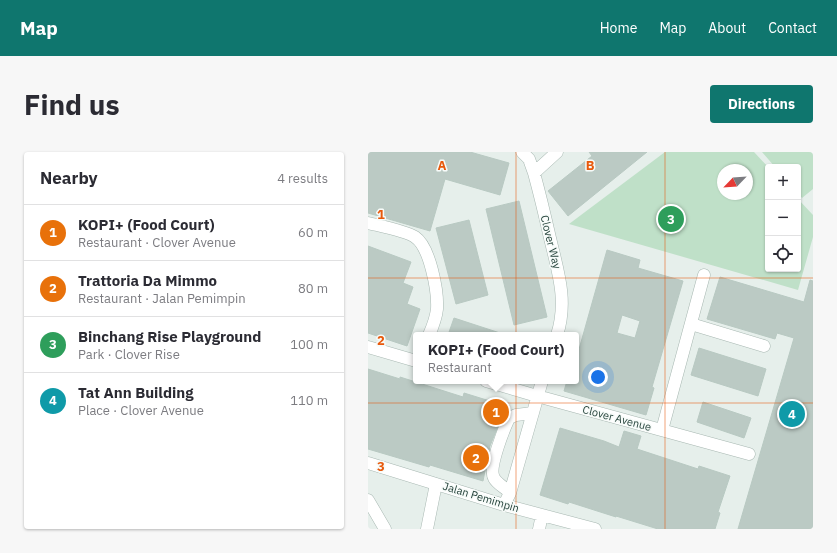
<!DOCTYPE html>
<html lang="en">
<head>
<meta charset="utf-8">
<style>
	:root { --surface:#fff; --page:#f7f7f7; --text:#2b2b33; --muted:#7c7c81; --line:#e1e1e2; --accent:#0f766e }
	body { margin:0; font-family:"IBM Plex Sans",sans-serif; background:var(--page); color:var(--text) }
	.controls { position:absolute; right:12px; top:12px; display:grid; overflow:hidden; border-radius:4px; box-shadow:0 1px 3px #0004 }
	.controls button { width:36px; height:36px; display:grid; place-items:center; padding:0; border:0; border-bottom:1px solid var(--line); background:var(--surface); color:var(--text); font:20px sans-serif }
	.compass { position:absolute; left:349px; top:12px; width:36px; height:36px; border-radius:50%; background:var(--surface); box-shadow:0 1px 3px #0004; rotate:245deg }
	.you { position:absolute; left:230px; top:225px; width:14px; height:14px; margin:-10px; border:3px solid #fff; border-radius:50%; background:#1a73e8; box-shadow:0 0 0 6px #1a73e833 }
	.badge { display:grid; place-items:center; width:26px; height:26px; border-radius:50%; background:var(--accent); color:#fff; font-size:13px; font-weight:700 }
	.pin { position:absolute; translate:-50% -50%; border:2px solid #fff; box-shadow:0 1px 4px #0006 }
	.popup { position:absolute; left:45px; top:180px; width:166px; height:52px; box-sizing:border-box; display:grid; place-content:center; border-radius:4px; background:var(--surface); filter:drop-shadow(0 1px 3px #0005); font-size:13px; white-space:nowrap; color:var(--muted) }
	.popup b { font-size:15px; color:var(--text) }
	.popup::after { content:''; position:absolute; left:50%; top:100%; margin-left:-8px; border:8px solid transparent; border-top-color:var(--surface) }
	.list { margin:0; padding:0; list-style:none }
	h2 { display:flex; justify-content:space-between; align-items:center; height:52px; margin:0; padding:0 16px; font-size:17px }
	h2 small { font-size:13px; font-weight:400; color:var(--muted) }
	.list li { display:grid; grid-template-columns:26px 1fr auto; gap:12px; align-items:center; box-sizing:border-box; height:56px; padding:0 16px; border-top:1px solid var(--line) }
	.list b { display:block; font-size:15px; white-space:nowrap }
	.list p { margin:0; font-size:13px; white-space:nowrap; color:var(--muted) }
	.list em { font-size:13px; font-style:normal; color:var(--muted) }
	.icon { flex:none; width:22px; height:22px; fill:none; stroke:currentColor; stroke-width:2; stroke-linecap:round; stroke-linejoin:round }
	.map { position:relative; flex:none; width:445px; height:377px; overflow:hidden; border-radius:4px }
	header { display:flex; align-items:center; gap:24px; box-sizing:border-box; height:56px; padding:0 20px; background:var(--accent); color:#fff }
	header strong { font-size:19px }
	nav { display:flex; gap:22px; margin-inline-start:auto; font-size:14px }
	.intro { display:flex; align-items:center; justify-content:space-between; box-sizing:border-box; height:96px; padding:0 24px }
	h1 { margin:0; font-size:28px }
	.button { padding:10px 18px; border-radius:4px; background:var(--accent); color:#fff; font-size:14px; font-weight:700 }
	main { display:flex; gap:24px; padding:0 24px }
	aside { flex:1; background:var(--surface); border-radius:4px; box-shadow:0 1px 3px #0004 }
	.map>svg:first-child { display:block }
</style>
</head>
<body>
<header>
<strong>Map</strong>
<nav><a>Home</a><a>Map</a><a>About</a><a>Contact</a></nav>
</header>
<div class="intro"><h1>Find us</h1><a class="button">Directions</a></div>
<main>
<aside>
<h2>Nearby<small>4 results</small></h2>
<ul class="list">
<li><span class="badge" style="background:#e8710a">1</span><div><b>KOPI+ (Food Court)</b><p>Restaurant · Clover Avenue</p></div><em>60 m</em></li>
<li><span class="badge" style="background:#e8710a">2</span><div><b>Trattoria Da Mimmo</b><p>Restaurant · Jalan Pemimpin</p></div><em>80 m</em></li>
<li><span class="badge" style="background:#2e9e5b">3</span><div><b>Binchang Rise Playground</b><p>Park · Clover Rise</p></div><em>100 m</em></li>
<li><span class="badge" style="background:#0f9aa8">4</span><div><b>Tat Ann Building</b><p>Place · Clover Avenue</p></div><em>110 m</em></li>
</ul>
</aside>
<div class="map">
<svg width="445" height="377" viewBox="0 0 445 377">
	<rect width="100%" height="100%" fill="#e6efeb"/>
	<!-- green -->
	<path fill="#bfe0c8" fill-rule="evenodd" d="M297 0H386L400 15V117H430V47L445 63V85L430 138 201 72ZM355 18H379V42H355Z
		M394 0H445V37L434 46 430 41V15H407Z"/>
	<!-- building -->
	<path fill="#bbcac4" stroke="#b8c9c2" fill-rule="evenodd" d="M0 0H102L141 11 132 43 77 27 62 79 0 61Z
		M221 0H279L200 64 180 39 224 4Z
		M151 49 179 165 146 173 118 57Z
		M101 68 120 143 88 152 68 76Z
		M0 94 43 110 35 131 45 135 39 152 52 157 39 194 0 181Z
		M239 98 272 108 270 116 315 129 284 235 286 236 278 263 196 239 199 229H208V208ZM254 163 272 169 267 186 249 181Z
		M352 125 436 150 442 128 445 129V377H370L426 186 409 181 407 187 339 167Z
		M86 166 132 181 131 183H80Z
		M331 196 398 217 390 244 323 223Z
		M0 217 32 227V225L95 245 96 241 138 254 122 294 115 329 62 313 61 315 0 297Z
		M335 250 383 266 376 286 329 270Z
		M192 276 236 289 251 295 256 279 273 284 269 297 330 317 331 314 362 324 350 360 352 361 347 377H290L248 364V365L201 350 200 352 172 343Z"/>
	<g fill="none" stroke-linecap="round" stroke-linejoin="round">
		<defs>
			<path id="minor" d="M154 0 161 7 166 21C172 43 177 64 182 86 190 120 200 149 189 183
				M166 21 189 0
				M0 71C12 74 38 79 47 85 62 95 70 139 69 157 68 166 65 174 61 183
				M323 172 396 194
				M0 195 48 209
				M118 229 169 244 381 302
				M294 278 336 123
				M0 311 136 353 227 377
				M142 341C138 336 129 332 126 326 120 316 136 277 141 266L148 263 165 261
				M0 348 17 377
				M136 353 142 341 174 229
				M59 377 68 332
				M171 377 174 363"/>
		</defs>
		<!-- minor casing -->
		<use href="#minor" stroke="#a8b8b2" stroke-width="13"/>
		<!-- minor -->
		<use href="#minor" stroke="#fff" stroke-width="12"/>
	</g>
	<!-- grid -->
	<path fill="none" stroke="#e8590c" stroke-width="1" stroke-opacity="0.55" d="M148 0V377M297 0V377M0 126H445M0 251H445"/>
	<g text-anchor="middle" dominant-baseline="central" stroke-width="3" stroke-linejoin="round" paint-order="stroke">
		<!-- street labels -->
		<g font-size="11" fill="#24423a" stroke="#f7fbf9">
			<text transform="translate(183 90) rotate(76)">Clover Way</text>
			<text transform="translate(249 266) rotate(15)">Clover Avenue</text>
			<text transform="translate(113 345) rotate(17)">Jalan Pemimpin</text>
		</g>
	</g>
	<g font-size="13" text-anchor="middle" font-weight="bold" fill="#e8590c" stroke="#f7fbf9" stroke-width="3" stroke-linejoin="round" paint-order="stroke">
		<text x="74" y="18">A</text>
		<text x="222" y="18">B</text>
		<text x="13" y="67">1</text>
		<text x="13" y="193">2</text>
		<text x="13" y="319">3</text>
	</g>
</svg>
<div class="controls">
<button>+</button>
<button>−</button>
<button><svg class="icon" aria-label="locate" viewBox="0 0 24 24"><circle cx="12" cy="12" r="6"/><path d="M12 2v4M12 18v4M2 12h4M18 12h4"/></svg></button>
</div>
<svg class="compass" viewBox="-18 -18 36 36"><path d="M0-13l5 13h-10z" fill="#e53935"/><path d="M0 13l5-13h-10z" fill="#7c7c81"/></svg>
<div class="you"></div>
<div class="pin badge" style="left:128px;top:260px;background:#e8710a">1</div>
<div class="popup"><b>KOPI+ (Food Court)</b>Restaurant</div>
<div class="pin badge" style="left:108px;top:306px;background:#e8710a">2</div>
<div class="pin badge" style="left:303px;top:67px;background:#2e9e5b">3</div>
<div class="pin badge" style="left:424px;top:262px;background:#0f9aa8">4</div>
</div>
</main>
</body>
</html>
